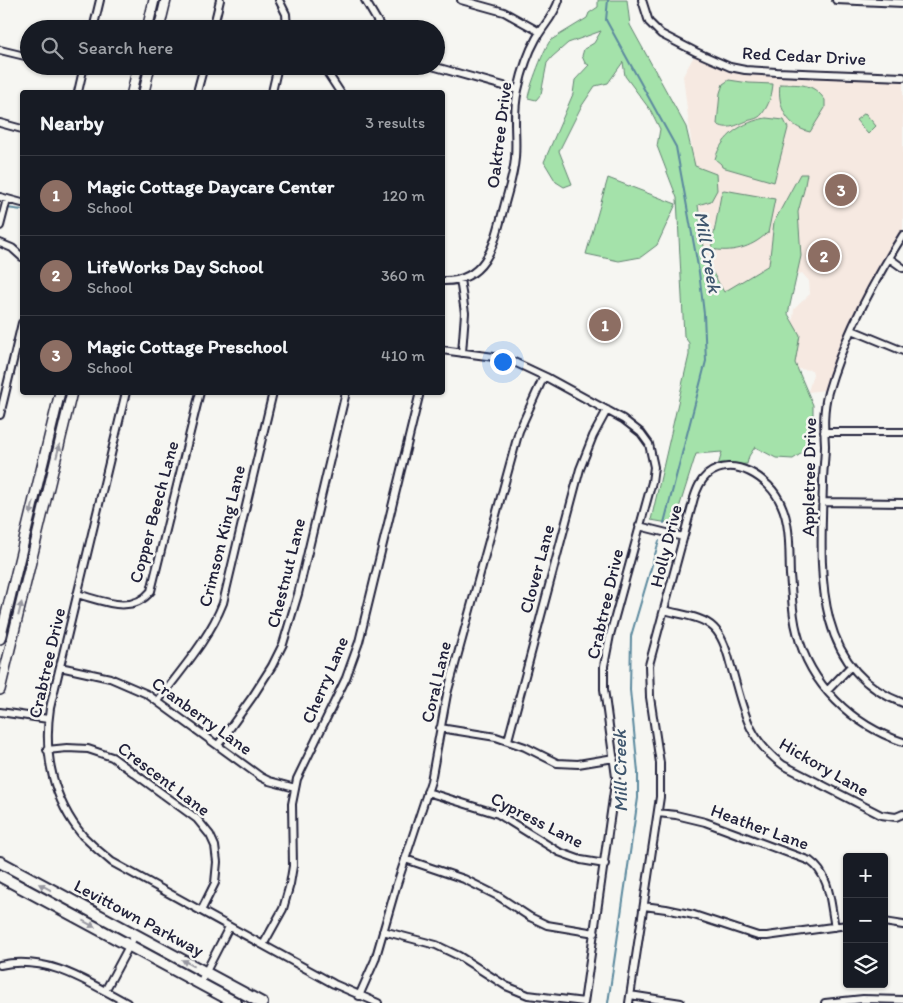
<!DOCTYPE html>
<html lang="en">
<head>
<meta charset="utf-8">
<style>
	:root { --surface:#171b24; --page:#20242c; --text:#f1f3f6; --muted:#9ea1a6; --line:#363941; --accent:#8c9099 }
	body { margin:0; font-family:Itim,sans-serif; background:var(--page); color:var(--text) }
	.controls { position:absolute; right:15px; bottom:15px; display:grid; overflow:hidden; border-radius:5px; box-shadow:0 1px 4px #0004 }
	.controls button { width:45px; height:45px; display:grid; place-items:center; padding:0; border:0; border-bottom:1px solid var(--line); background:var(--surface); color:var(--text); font:25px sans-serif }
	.you { position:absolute; left:502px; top:361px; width:18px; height:18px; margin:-12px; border:4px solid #fff; border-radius:50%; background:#1a73e8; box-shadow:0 0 0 8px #1a73e833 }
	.badge { display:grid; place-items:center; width:32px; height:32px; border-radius:50%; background:var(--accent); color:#fff; font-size:16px; font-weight:700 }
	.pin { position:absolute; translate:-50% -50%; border:2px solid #fff; box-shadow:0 1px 5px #0006 }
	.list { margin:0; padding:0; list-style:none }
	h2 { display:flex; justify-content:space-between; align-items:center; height:65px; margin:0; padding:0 20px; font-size:21px }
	h2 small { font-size:16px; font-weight:400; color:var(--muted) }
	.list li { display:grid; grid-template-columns:32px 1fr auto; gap:15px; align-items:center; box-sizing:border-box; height:80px; padding:0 20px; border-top:1px solid var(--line) }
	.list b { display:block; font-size:19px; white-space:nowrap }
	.list p { margin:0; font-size:16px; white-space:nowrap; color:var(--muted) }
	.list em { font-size:16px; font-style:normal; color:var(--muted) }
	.icon { flex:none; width:28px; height:28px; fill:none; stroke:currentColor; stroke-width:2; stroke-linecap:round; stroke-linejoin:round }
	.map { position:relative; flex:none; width:903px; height:1003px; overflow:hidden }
	.search { position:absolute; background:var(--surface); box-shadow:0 1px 4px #0004; left:20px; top:20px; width:425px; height:55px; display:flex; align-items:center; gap:12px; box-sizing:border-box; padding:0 18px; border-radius:28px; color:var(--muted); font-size:19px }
	.panel { position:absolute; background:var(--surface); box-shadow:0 1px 4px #0004; left:20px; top:90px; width:425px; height:305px; border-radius:5px }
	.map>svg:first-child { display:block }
</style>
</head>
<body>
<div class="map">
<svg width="903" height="1003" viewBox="0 0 903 1003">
	<rect width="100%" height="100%" fill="#f6f6f2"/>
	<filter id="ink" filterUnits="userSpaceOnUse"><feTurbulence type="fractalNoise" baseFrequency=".02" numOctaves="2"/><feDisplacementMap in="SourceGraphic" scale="10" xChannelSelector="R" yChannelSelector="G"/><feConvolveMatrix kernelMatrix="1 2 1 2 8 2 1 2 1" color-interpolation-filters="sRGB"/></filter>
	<g filter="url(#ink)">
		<!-- built -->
		<path fill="#f6e9e1" d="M694 56 726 70 745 74 903 81V230L865 290 825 390 808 392 813 374 812 370 798 369 795 363 792 328 794 309 810 294 809 281 802 273 711 303 683 76Z"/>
		<!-- green -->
		<path fill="#a4e2aa" stroke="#638272" d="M598 0H627L630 25 686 127 695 166 716 174 717 190 711 201 698 205 706 261 724 292 769 265 774 222 800 174H807L804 190 798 212 801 256 788 314 800 335 795 363 813 405V441L811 447 793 459 776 458 755 447 749 456 747 464 718 466 722 452 696 454 674 524 651 520 689 355V343L684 336 677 198 657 146 660 129 651 111 625 76 623 62 608 83 595 86 581 107 559 151 572 184 564 187 556 182 544 162 573 94 575 80 589 65 585 63 582 56 584 49 594 43 601 31 568 43 552 57 547 63 541 94 536 100 528 98C528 91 546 43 551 40 563 33 575 25 587 18L589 13 598 7Z
			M729 80 749 83 773 84C772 95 769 105 762 114 758 119 753 119 747 121 737 125 727 131 717 124L720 93 723 84Z
			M780 84C801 85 812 82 825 100V108L810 132C787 127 777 106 780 84Z
			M865 113 876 126 868 134 856 120Z
			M766 118 784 120 788 128 774 182 722 167 721 164 715 159C722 135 743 122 766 118Z
			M608 178 676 204 657 245 641 257 619 261 586 254Z
			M724 190 775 199 768 233 766 234C751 248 731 253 711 249L721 195 722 191Z"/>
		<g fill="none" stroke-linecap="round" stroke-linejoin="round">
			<!-- stream -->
			<path stroke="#5b899e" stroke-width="2" d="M608 0 606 20 676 147 699 272 704 314 706 361 664 523
				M7 208 22 210
				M608 1003 638 798V772L630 690 631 636 659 541"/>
			<defs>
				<path id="street" d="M279 0 286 14 287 29
					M365 0 382 29
					M461 0 504 12 540 32
					M642 0 649 22 661 34 696 52 730 67 745 70 777 72 903 77
					M836 0 903 3
					M93 29 100 0
					M213 29 220 0
					M0 50 29 57
					M72 66 83 69
					M323 66 340 92
					M432 66 518 90
					M78 92 84 66
					M197 92 204 66
					M272 92 278 66
					M0 123 22 129
					M0 197 22 203
					M0 226 7 199
					M903 235C872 284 844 336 828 392 823 410 824 427 825 445 825 457 823 470 823 483 821 564 810 669 903 703
					M0 243 12 248 22 257
					M889 258 903 268
					M460 279 465 313 462 353
					M442 281C488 283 495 240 504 207 508 191 514 174 515 158 517 134 512 115 518 90 522 72 527 55 536 39 543 26 554 16 559 0
					M852 330 903 351
					M442 350 494 357 512 361 546 377 623 419 641 433 649 444 654 467 652 482 610 635 604 666V689L616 777 584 1003
					M126 392 50 708C43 754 53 800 83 836 92 845 102 854 112 862L334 984 378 1003
					M0 415 22 323
					M824 432H903
					M822 502 903 503
					M639 526 683 537
					M77 594C103 601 132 615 151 591L200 392
					M664 610C681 615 702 616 714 628 723 637 727 651 730 663 743 705 745 738 783 765L881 815 896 817 903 814
					M60 667 110 678 147 694 261 777 269 781 295 788
					M827 691 851 666
					M158 701C181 670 209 639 223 603L273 392
					M0 712 48 719
					M440 728 496 737 525 747 557 763 578 764 614 758
					M508 740 580 469 593 436 607 410
					M218 745 253 696 272 666 283 644 298 594 346 392
					M47 750 67 748 88 749 112 757 197 819 210 835 215 846 217 862 215 883 201 911
					M427 792 498 814 559 852 581 860 605 864
					M658 813 676 815 705 822 810 861C831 876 830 904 835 927
					M405 859 464 879 498 896 530 917 547 925 595 933
					M644 906 666 909 694 915 758 936H767L847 925
					M884 922 903 925
					M383 931 436 945 459 956 506 986 528 995 584 1002
					M263 945 283 909 290 884 293 866 292 804 297 779 346 678 359 642 420 392
					M0 965C48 955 86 981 127 1003
					M200 983 229 927
					M105 991 135 935
					M630 995 681 1003
					M359 996 375 960 396 887 431 781 447 694 519 431 544 376
					M629 1003 660 797V763L650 697 649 665 694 498C697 489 700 481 707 475 733 454 770 478 781 504 791 525 789 552 790 575 792 594 792 614 797 632 810 685 852 725 903 742
					M825 1003 863 999 903 1000"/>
				<path id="secondary" d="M147 29 154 0
					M159 29 166 0
					M132 92 138 66
					M144 92 150 66
					M0 639 60 392
					M0 690 72 392"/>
				<path id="primary" d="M0 862 262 1003
					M0 876 236 1003"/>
			</defs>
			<!-- street casing -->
			<use href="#street" stroke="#22223b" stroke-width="10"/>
			<!-- secondary casing -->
			<use href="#secondary" stroke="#22223b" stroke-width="12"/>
			<!-- primary casing -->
			<use href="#primary" stroke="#22223b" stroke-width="14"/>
			<!-- street -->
			<use href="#street" stroke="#f6f6f2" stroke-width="6"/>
			<!-- secondary -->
			<use href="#secondary" stroke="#f6f6f2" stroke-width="9"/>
			<!-- primary -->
			<use href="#primary" stroke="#f6f6f2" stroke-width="10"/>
		</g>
		<!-- one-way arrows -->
		<defs><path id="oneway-solid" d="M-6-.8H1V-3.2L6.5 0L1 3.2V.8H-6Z" transform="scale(1.25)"/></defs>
		<g fill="#9797a0">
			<use href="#oneway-solid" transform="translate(58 451) rotate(-76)"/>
			<use href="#oneway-solid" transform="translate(32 508) rotate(104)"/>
			<use href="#oneway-solid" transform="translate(20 609) rotate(-76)"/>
			<use href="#oneway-solid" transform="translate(45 887) rotate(-152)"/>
			<use href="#oneway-solid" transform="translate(89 924) rotate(28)"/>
			<use href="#oneway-solid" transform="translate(188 963) rotate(-152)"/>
		</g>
	</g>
	<g text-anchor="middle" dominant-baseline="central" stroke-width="5" stroke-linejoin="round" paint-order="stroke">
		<!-- street labels -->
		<g font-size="18" fill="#22223b" stroke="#f6f6f2">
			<text transform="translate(804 56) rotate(3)">Red Cedar Drive</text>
			<text transform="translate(499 135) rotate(-83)">Oaktree Drive</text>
			<text transform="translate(809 477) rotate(-89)">Appletree Drive</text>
			<text transform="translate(154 512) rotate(-75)">Copper Beech Lane</text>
			<text transform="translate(222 536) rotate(-76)">Crimson King Lane</text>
			<text transform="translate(666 546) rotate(-76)">Holly Drive</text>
			<text transform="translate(537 569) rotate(-75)">Clover Lane</text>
			<text transform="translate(286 573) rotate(-76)">Chestnut Lane</text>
			<text transform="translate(605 604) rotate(-77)">Crabtree Drive</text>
			<text transform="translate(47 663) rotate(-77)">Crabtree Drive</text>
			<text transform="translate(325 680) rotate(-67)">Cherry Lane</text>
			<text transform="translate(436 682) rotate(-77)">Coral Lane</text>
			<text transform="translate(202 716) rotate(36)">Cranberry Lane</text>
			<text transform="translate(824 767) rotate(30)">Hickory Lane</text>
			<text transform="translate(164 779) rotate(37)">Crescent Lane</text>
			<text transform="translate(537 820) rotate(27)">Cypress Lane</text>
			<text transform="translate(760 827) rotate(20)">Heather Lane</text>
			<text transform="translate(139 918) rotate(28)">Levittown Parkway</text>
		</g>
		<!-- water labels -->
		<g font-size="19" font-style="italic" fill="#3e556d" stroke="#f6f6f2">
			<text transform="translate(708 252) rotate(80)">Mill Creek</text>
			<text transform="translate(620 771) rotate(-91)">Mill Creek</text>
		</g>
	</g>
</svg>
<div class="controls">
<button>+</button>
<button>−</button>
<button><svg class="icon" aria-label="layers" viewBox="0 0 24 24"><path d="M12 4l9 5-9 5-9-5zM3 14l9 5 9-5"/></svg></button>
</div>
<div class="you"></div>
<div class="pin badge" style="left:605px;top:325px;background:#8d6e63">1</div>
<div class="pin badge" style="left:824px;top:256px;background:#8d6e63">2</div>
<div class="pin badge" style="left:841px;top:190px;background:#8d6e63">3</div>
<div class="search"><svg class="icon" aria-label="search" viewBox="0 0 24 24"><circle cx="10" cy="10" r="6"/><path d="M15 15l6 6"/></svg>Search here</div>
<section class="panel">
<h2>Nearby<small>3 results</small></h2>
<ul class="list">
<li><span class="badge" style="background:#8d6e63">1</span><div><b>Magic Cottage Daycare Center</b><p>School</p></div><em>120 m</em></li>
<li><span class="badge" style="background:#8d6e63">2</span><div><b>LifeWorks Day School</b><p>School</p></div><em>360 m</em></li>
<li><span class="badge" style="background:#8d6e63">3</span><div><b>Magic Cottage Preschool</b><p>School</p></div><em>410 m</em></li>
</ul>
</section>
</div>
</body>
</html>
